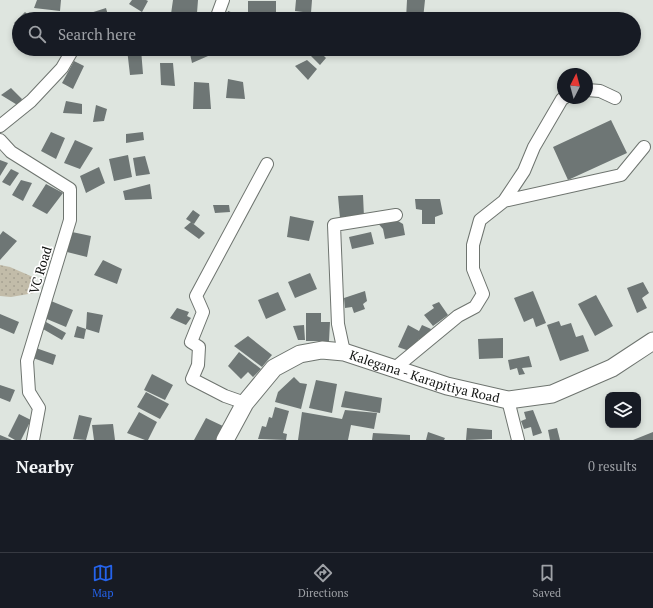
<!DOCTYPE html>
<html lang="en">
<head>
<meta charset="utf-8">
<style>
	:root { --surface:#171b24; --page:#242831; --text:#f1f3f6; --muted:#9ea1a6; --line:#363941; --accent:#2563eb }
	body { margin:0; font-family:"PT Serif",serif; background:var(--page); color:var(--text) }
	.controls { position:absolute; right:12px; bottom:12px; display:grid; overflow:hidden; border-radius:8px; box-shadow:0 2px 6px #0003 }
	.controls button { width:36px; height:36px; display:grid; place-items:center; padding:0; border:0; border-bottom:1px solid var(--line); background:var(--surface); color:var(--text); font:20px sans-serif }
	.compass { position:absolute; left:557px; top:68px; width:36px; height:36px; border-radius:50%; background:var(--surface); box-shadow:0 2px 6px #0003; rotate:6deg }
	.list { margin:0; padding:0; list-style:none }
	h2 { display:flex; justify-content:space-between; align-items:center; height:52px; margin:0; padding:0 16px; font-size:17px }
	h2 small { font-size:13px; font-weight:400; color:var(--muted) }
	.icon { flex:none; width:22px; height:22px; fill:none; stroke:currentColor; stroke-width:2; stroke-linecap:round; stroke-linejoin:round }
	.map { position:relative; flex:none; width:653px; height:440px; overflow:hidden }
	.search { position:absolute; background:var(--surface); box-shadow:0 2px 6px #0003; left:12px; right:12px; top:12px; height:44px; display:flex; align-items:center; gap:10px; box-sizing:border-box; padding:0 14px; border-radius:22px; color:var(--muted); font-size:15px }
	.sheet { height:112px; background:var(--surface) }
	nav { display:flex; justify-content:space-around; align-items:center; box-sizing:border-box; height:56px; border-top:1px solid var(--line); background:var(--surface); font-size:11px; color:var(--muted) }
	nav a { display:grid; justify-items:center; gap:2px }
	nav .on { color:var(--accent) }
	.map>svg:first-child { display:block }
</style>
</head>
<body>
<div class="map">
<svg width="653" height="440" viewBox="0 0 653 440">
	<defs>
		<pattern id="grass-dots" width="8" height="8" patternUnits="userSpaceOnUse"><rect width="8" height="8" fill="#c2bca9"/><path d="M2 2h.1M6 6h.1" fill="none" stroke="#a6a191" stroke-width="1.8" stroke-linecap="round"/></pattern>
	</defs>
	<rect width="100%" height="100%" fill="#dee5df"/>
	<!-- grass -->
	<path fill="url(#grass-dots)" d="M0 265 10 267 33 277 34 293 11 297 0 296Z"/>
	<!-- building -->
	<path fill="#6e7675" d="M37 0H61L60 11 34 8Z
		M132 0H146L148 1 142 12 129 4Z
		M173 0H198L197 13 171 14Z
		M296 0H312L311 13 295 11Z
		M407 0H425L423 19H406Z
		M248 1H276V17L248 14Z
		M106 8 109 19H86L84 15Z
		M228 11 244 17V19H226Z
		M25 12 33 19H19V29L14 23Z
		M127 49H141L143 74 130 75Z
		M189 49H207L208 56 192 63Z
		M422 49H456V51L422 50Z
		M319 51 326 58 320 65 311 56Z
		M307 60 317 69 308 80 295 66Z
		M74 61 84 66 73 89 62 83Z
		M160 63H173L175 86 161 85Z
		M228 79 243 82 245 99 226 98Z
		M194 82 209 83 211 109H193Z
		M11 88 22 99 19 106 1 95Z
		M66 101 82 104V114L63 113Z
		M96 105 107 109 104 121 93 122Z
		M611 120 627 153 568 180 553 147Z
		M51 132 65 138 56 159 41 151Z
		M143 132 144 140 126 143V134Z
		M75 140 93 148 80 169 64 163Z
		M128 155 132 177 114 181 109 159Z
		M145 156 150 174 136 176 133 158Z
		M0 160 8 163 0 176Z
		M99 167 105 183 86 193 80 176Z
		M11 169 19 173 10 186 2 182Z
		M21 180 32 183 23 201 12 195Z
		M46 184 63 193 47 214 32 206Z
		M150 184 152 199 125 200 123 191Z
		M363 195 364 217 340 218 338 196Z
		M415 199H440L443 214 435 217V224H422V210L416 209Z
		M213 205H229L230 212 215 213Z
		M193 210 200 215 194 224 186 219Z
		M290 216 314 221 309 241 287 237Z
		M392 219 393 222 398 221 403 224 405 235 385 239 383 229 376 221Z
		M191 222 205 233 199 239 184 228Z
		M3 231 17 241 0 260V235Z
		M72 232 91 236 87 257 67 252Z
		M371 232 374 244 352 249 349 237Z
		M103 260 122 269 117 284 94 275Z
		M310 273 317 289 295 298 288 282Z
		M643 282 649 293 642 298 647 308 637 313 627 288Z
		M365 291 367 301 363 304 365 309 354 313 352 307 345 308 344 298Z
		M533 291 546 323 536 327 533 318 524 322 514 298Z
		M278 292 286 310 266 319 258 300Z
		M596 295 613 326 595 336 578 304Z
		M51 301 73 310 66 327 42 317Z
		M439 302 448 315 433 326 424 315 434 308 432 305Z
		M177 308 189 312 187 316 191 318 186 325 170 318Z
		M87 312 103 315 99 333 86 329 84 339 74 337 77 326 86 329Z
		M306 313H321V322H330L329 341H306Z
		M0 314 19 322 14 334 0 328Z
		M559 321 561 326 571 323 576 337 583 335 589 351 560 361 547 325Z
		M46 322 66 333 62 340 43 329Z
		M304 325 305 340H298L293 326Z
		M408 325 419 331 422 325 431 329 425 341 419 339 412 352 398 347Z
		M248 336 272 355 262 367 234 346Z
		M503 338V358L479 359 478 339Z
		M33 347 56 355 53 365 30 357Z
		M239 352 261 369 253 377 248 372 241 379 228 366Z
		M529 356 532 367 522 368 525 374 519 375 517 368 510 370 508 360Z
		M152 374 173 385 165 400 144 390Z
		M294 377 300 383 307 384 301 409 275 402 278 392Z
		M316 380 337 384 332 413 309 408Z
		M0 385 15 390 10 402 0 398Z
		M345 391 382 398 380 413 341 407Z
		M146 392 169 404 160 419 137 407Z
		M275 407 289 411 283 433 287 434 286 440 258 439 262 426 266 427 269 417 272 418Z
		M345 410 377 413 374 429 351 425 348 440H298L302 412 342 419Z
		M533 410 542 433 533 436 531 427 524 429 521 421 526 419 524 412Z
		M139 412 157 422 148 440H145L127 433Z
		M19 414 31 420 21 440H15L8 436Z
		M79 415 92 418 86 440 73 439Z
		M206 418 225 427 217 440H194Z
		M113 424 115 440H94L92 425Z
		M467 428 492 430V439L466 440Z
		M557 428 560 440H550L548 430Z
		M428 432 445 438 444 440H426Z
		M653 432V440H633Z
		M373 433 410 435V440H372Z
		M0 435 12 440H0Z"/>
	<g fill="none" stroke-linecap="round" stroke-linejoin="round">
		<defs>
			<path id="street" d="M216 19 223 0
				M587 90 600 91 615 98
				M0 126 31 101 62 68 73 49
				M0 140 11 152 70 189V220L27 361 29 392 39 408 33 440
				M504 201 524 171 534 147 562 99 564 98
				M344 352 338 324 334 225 396 215
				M395 368 458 316 475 307 483 294 473 269V245L480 220 504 201 621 175 644 147
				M508 400 518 440
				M245 403 225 396 192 379 198 365 199 347 191 342 203 312 196 296 267 164"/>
			<g id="secondary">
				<path id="s1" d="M225 440 245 403 274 368 300 354 322 350 344 352 447 386 508 400 552 394 612 368 653 341"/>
			</g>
		</defs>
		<!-- street casing -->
		<use href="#street" stroke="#6e746f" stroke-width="14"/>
		<!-- secondary casing -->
		<use href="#secondary" stroke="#6e746f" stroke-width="19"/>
		<!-- street -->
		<use href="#street" stroke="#fff" stroke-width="12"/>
		<!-- secondary -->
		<use href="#secondary" stroke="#fff" stroke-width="17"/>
	</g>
	<g text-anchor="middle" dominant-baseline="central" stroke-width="3.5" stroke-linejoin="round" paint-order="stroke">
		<!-- street labels -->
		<g font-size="13" fill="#131513" stroke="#fff">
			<text transform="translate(40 270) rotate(-73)">VC Road</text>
			<text stroke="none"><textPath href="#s1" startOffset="246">Kalegana - Karapitiya Road</textPath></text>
		</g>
	</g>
</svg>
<div class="controls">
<button><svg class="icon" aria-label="layers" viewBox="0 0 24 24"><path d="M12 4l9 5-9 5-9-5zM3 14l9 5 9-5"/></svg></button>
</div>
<svg class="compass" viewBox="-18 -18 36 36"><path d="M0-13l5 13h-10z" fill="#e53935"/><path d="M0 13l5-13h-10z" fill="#9ea1a6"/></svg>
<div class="search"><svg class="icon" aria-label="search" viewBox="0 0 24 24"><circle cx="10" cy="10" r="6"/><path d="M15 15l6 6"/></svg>Search here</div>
</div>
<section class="sheet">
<h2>Nearby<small>0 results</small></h2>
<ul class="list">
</ul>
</section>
<nav>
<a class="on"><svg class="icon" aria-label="map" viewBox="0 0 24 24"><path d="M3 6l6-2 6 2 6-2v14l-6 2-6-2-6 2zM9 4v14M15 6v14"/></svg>Map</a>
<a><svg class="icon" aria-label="directions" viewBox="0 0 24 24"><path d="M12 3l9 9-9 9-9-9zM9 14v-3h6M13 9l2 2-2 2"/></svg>Directions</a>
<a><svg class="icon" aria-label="saved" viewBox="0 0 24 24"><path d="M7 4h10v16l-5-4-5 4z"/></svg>Saved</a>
</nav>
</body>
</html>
